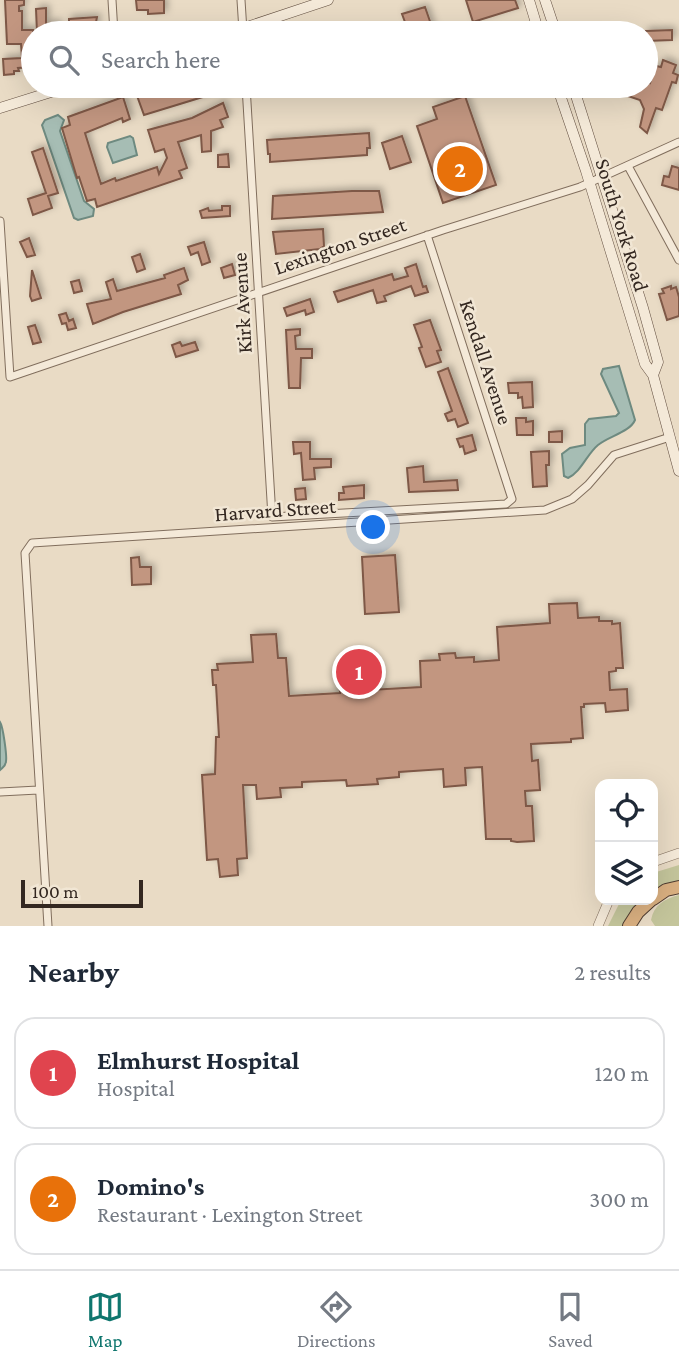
<!DOCTYPE html>
<html lang="en">
<head>
<meta charset="utf-8">
<style>
	:root { --surface:#fff; --page:#f6f6f7; --text:#1f2937; --muted:#747a83; --line:#e0e1e3; --accent:#0f766e }
	body { margin:0; font-family:"Crimson Pro",serif; background:var(--page); color:var(--text) }
	.controls { position:absolute; right:21px; bottom:21px; display:grid; overflow:hidden; border-radius:14px; box-shadow:0 7px 28px #0002 }
	.controls button { width:63px; height:63px; display:grid; place-items:center; padding:0; border:0; border-bottom:2px solid var(--line); background:var(--surface); color:var(--text); font:35px sans-serif }
	.scale { position:absolute; left:21px; bottom:18px; width:122px; box-sizing:border-box; padding-left:7px; border:4px solid #332720; border-top:0; font-size:19px; line-height:24px; white-space:nowrap; color:#332720; -webkit-text-stroke:5px #f1e6d4; paint-order:stroke }
	.you { position:absolute; left:374px; top:528px; width:24px; height:24px; margin:-18px; border:5px solid #fff; border-radius:50%; background:#1a73e8; box-shadow:0 0 0 10px #1a73e833 }
	.badge { display:grid; place-items:center; width:46px; height:46px; border-radius:50%; background:var(--accent); color:#fff; font-size:23px; font-weight:700 }
	.pin { position:absolute; translate:-50% -50%; border:4px solid #fff; box-shadow:0 2px 7px #0006 }
	.list { margin:0; padding:0; list-style:none }
	h2 { display:flex; justify-content:space-between; align-items:center; height:91px; margin:0; padding:0 28px; font-size:30px }
	h2 small { font-size:23px; font-weight:400; color:var(--muted) }
	.list li { display:grid; grid-template-columns:46px 1fr auto; gap:21px; align-items:center; box-sizing:border-box; height:112px; margin:0 14px 14px; padding:0 14px; border:2px solid var(--line); border-radius:21px }
	.list b { display:block; font-size:26px; white-space:nowrap }
	.list p { margin:0; font-size:23px; white-space:nowrap; color:var(--muted) }
	.list em { font-size:23px; font-style:normal; color:var(--muted) }
	.icon { flex:none; width:38px; height:38px; fill:none; stroke:currentColor; stroke-width:2; stroke-linecap:round; stroke-linejoin:round }
	.map { position:relative; flex:none; width:679px; height:926px; overflow:hidden }
	.search { position:absolute; background:var(--surface); box-shadow:0 7px 28px #0002; left:21px; right:21px; top:21px; height:77px; display:flex; align-items:center; gap:18px; box-sizing:border-box; padding:0 24px; border-radius:38px; color:var(--muted); font-size:26px }
	.sheet { height:343px; background:var(--surface) }
	nav { display:flex; justify-content:space-around; align-items:center; box-sizing:border-box; height:98px; border-top:2px solid var(--line); background:var(--surface); font-size:19px; color:var(--muted) }
	nav a { display:grid; justify-items:center; gap:4px }
	nav .on { color:var(--accent) }
	.map>svg:first-child { display:block }
</style>
</head>
<body>
<div class="map">
<svg width="679" height="926" viewBox="0 0 679 926">
	<defs>
		<filter id="shadow"><feDropShadow dx="3" dy="-3" stdDeviation="3.5" flood-color="#0004"/></filter>
	</defs>
	<rect width="100%" height="100%" fill="#e9dbc5"/>
	<!-- green -->
	<path fill="#c4c59b" d="M679 865V883L653 895V873Z
		M679 895V926H655L651 920C654 905 664 899 679 895Z
		M621 900H647L625 926H608Z"/>
	<!-- water -->
	<path fill="#a6bdb4" stroke="#6e8a80" stroke-width="2" d="M58 115 64 120 60 131 84 201 94 209 93 216 78 220 74 218 42 125 45 120Z
		M130 136 133 138 137 155 113 163 107 147 108 143Z
		M619 366 635 420C630 432 609 436 598 445 587 454 581 472 568 478L564 476 562 454 570 448 585 445V424L589 419 616 416 619 413 601 374 603 369Z
		M0 722C3 726 7 756 6 761 6 766 3 767 0 770Z"/>
	<!-- building -->
	<path fill="#c29680" stroke="#7e5846" stroke-width="2" filter="url(#shadow)" d="M5 0H24V5L19 6V11H22V30H33V67L18 68 19 71H14V74L4 75 3 59 22 58 21 44H7Z
		M136 0H164V13L148 14V10H137Z
		M466 0H515L518 8 473 22Z
		M425 7 434 33H409L402 14Z
		M46 8V24L58 23V32L37 33 36 9Z
		M97 17 94 33H83L82 28H69V19Z
		M672 30V40L646 41V31Z
		M663 60 676 65 673 73 678 75 676 83 672 82 662 110 656 108 647 133 640 127 644 109 640 100 613 91 614 86H646V81L650 83 656 66 661 67Z
		M164 86H217L219 92 144 115 136 93Z
		M465 96 496 185 443 203 417 126 437 119 433 107Z
		M123 97 130 119 123 122 122 118 85 133 101 184 115 178 116 181 157 167 159 174 167 158 164 149 155 152 148 130 192 118 223 103 228 117 220 120 223 127 211 131V151L202 152 201 135 178 142 187 168 179 171 182 178 97 207 95 199 87 201 79 177 77 178 62 128 70 125 68 117Z
		M369 133 370 148H367V155L270 162V154H268L267 140Z
		M402 136 411 162 390 169 382 143Z
		M43 148 58 193 48 196 52 208 33 215 28 199 46 193 32 152Z
		M228 154 229 167H218V155Z
		M672 166 679 168V190L662 185 664 176 669 177Z
		M352 191H379L383 212 272 219 273 196Z
		M222 206H230V216L202 218 200 211 208 208 209 211 222 210Z
		M323 229 324 246 320 249 276 254 273 232Z
		M29 238 35 255 27 257 20 242Z
		M204 242 210 262 202 265 198 252 191 255 188 247Z
		M140 254 145 269 137 272 132 257Z
		M232 264 235 275 224 278 221 268Z
		M416 264 423 287 426 286 428 292 415 296 411 286 384 296 386 301 377 303 373 290 338 302 334 292 392 274 394 280 408 276 405 268Z
		M184 268 188 280 178 285 181 294 123 312 93 324 87 304 111 299 106 282 113 279 117 291 165 278 164 275Z
		M32 270 41 298 32 301 30 296Z
		M79 280 82 291 74 293 71 282Z
		M671 286V289L676 287 679 297V316L667 320 659 294 664 293 662 289Z
		M310 299 314 312 306 315 305 310 287 316 284 308Z
		M66 313 69 321 73 319 76 328 68 330 66 323 62 324 59 315Z
		M430 320 441 350 437 351 441 362 426 367 419 348 422 347 414 325Z
		M35 325 41 342 33 344 28 327Z
		M300 329V335L295 336 296 349H312V358H301L300 388H289L286 330Z
		M180 342 182 346 195 342 198 350 176 357 172 345Z
		M448 368 468 423 458 427 455 419 448 421 445 414 452 411 438 372Z
		M532 382 533 407 523 408 522 397 518 398V393H509L508 383Z
		M516 418H526V422L533 421V435H517Z
		M562 431V442H549V432Z
		M472 435 476 450 465 454 463 446 460 447 457 439Z
		M293 442H310V459H331V467L314 468 315 479 303 480 301 453 294 454Z
		M549 451V465H546L547 486 533 487 531 452Z
		M423 466 424 482 457 480 458 490 409 492 407 468Z
		M364 485V498L339 500V493H344L343 487Z
		M305 488 306 499 296 500 295 489Z
		M395 555 399 612 365 614 362 557Z
		M139 557 140 567H151V584L132 585 131 558Z
		M577 603 578 618 599 617V621H612V624L620 623 623 668H616V671L609 672 610 690 627 689 628 710 606 712 605 703 584 704V707H581L583 738 571 739V742L531 744 532 761 538 760 540 790 525 791 526 806H532L534 841 517 842 511 841V839H486L482 767 465 768 466 785 444 787 443 769 399 772V777L377 779 378 784 347 786 346 780 302 782V787L280 788 281 797 257 799 256 785H243L247 858 237 859 238 875 220 877 218 859 207 860 202 775 215 774 216 737H219L216 685H213L212 670H218L217 664 253 662 251 635 276 634 278 658H286L289 696 340 693 339 675 369 673 370 690 421 687 420 661 440 660 439 654 455 653 456 658 474 657V662L499 660 497 627 550 623 549 604Z"/>
	<g fill="none" stroke-linecap="round" stroke-linejoin="round">
		<defs>
			<path id="minor" d="M112 0 114 33
				M241 0 243 31
				M246 86 272 517 506 504 512 499 427 235
				M628 166 679 260
				M0 221 10 377 443 230 580 187 679 142
				M0 792 38 790
				M48 926 25 553 32 543 545 510 572 499 588 485 614 455 670 437"/>
			<path id="tertiary" d="M653 862 679 853
				M598 926 609 900"/>
			<path id="secondary" d="M529 0 539 33
				M545 0 556 33
				M229 33 328 0
				M557 86 586 171 645 364 653 375 679 471
				M573 86 643 308 658 362 653 375
				M0 108 70 86"/>
			<path id="trunk" d="M653 899 666 890 679 887
				M629 926 638 912 651 900"/>
		</defs>
		<!-- minor casing -->
		<use href="#minor" stroke="#816e5d" stroke-width="9"/>
		<!-- tertiary casing -->
		<use href="#tertiary" stroke="#816e5d" stroke-width="10"/>
		<!-- secondary casing -->
		<use href="#secondary" stroke="#634f41" stroke-width="11"/>
		<!-- trunk casing -->
		<use href="#trunk" stroke="#503d31" stroke-width="14"/>
		<!-- minor -->
		<use href="#minor" stroke="#f4e9d8" stroke-width="7"/>
		<!-- tertiary -->
		<use href="#tertiary" stroke="#f4e9d8" stroke-width="9"/>
		<!-- secondary -->
		<use href="#secondary" stroke="#f4e9d8" stroke-width="10"/>
		<!-- trunk -->
		<use href="#trunk" stroke="#dab081" stroke-width="12"/>
	</g>
	<g text-anchor="middle" dominant-baseline="central" stroke-width="5" stroke-linejoin="round" paint-order="stroke">
		<!-- street labels -->
		<g font-size="21" fill="#332720" stroke="#f1e6d4">
			<text transform="translate(622 225) rotate(73)">South York Road</text>
			<text transform="translate(340 246) rotate(-19)">Lexington Street</text>
			<text transform="translate(242 303) rotate(-93)">Kirk Avenue</text>
			<text transform="translate(486 362) rotate(72)">Kendall Avenue</text>
			<text transform="translate(275 510) rotate(-4)">Harvard Street</text>
		</g>
	</g>
</svg>
<div class="controls">
<button><svg class="icon" aria-label="locate" viewBox="0 0 24 24"><circle cx="12" cy="12" r="6"/><path d="M12 2v4M12 18v4M2 12h4M18 12h4"/></svg></button>
<button><svg class="icon" aria-label="layers" viewBox="0 0 24 24"><path d="M12 4l9 5-9 5-9-5zM3 14l9 5 9-5"/></svg></button>
</div>
<div class="scale">100 m</div>
<div class="you"></div>
<div class="pin badge" style="left:359px;top:672px;background:#e0444e">1</div>
<div class="pin badge" style="left:460px;top:169px;background:#e8710a">2</div>
<div class="search"><svg class="icon" aria-label="search" viewBox="0 0 24 24"><circle cx="10" cy="10" r="6"/><path d="M15 15l6 6"/></svg>Search here</div>
</div>
<section class="sheet">
<h2>Nearby<small>2 results</small></h2>
<ul class="list">
<li><span class="badge" style="background:#e0444e">1</span><div><b>Elmhurst Hospital</b><p>Hospital</p></div><em>120 m</em></li>
<li><span class="badge" style="background:#e8710a">2</span><div><b>Domino's</b><p>Restaurant · Lexington Street</p></div><em>300 m</em></li>
</ul>
</section>
<nav>
<a class="on"><svg class="icon" aria-label="map" viewBox="0 0 24 24"><path d="M3 6l6-2 6 2 6-2v14l-6 2-6-2-6 2zM9 4v14M15 6v14"/></svg>Map</a>
<a><svg class="icon" aria-label="directions" viewBox="0 0 24 24"><path d="M12 3l9 9-9 9-9-9zM9 14v-3h6M13 9l2 2-2 2"/></svg>Directions</a>
<a><svg class="icon" aria-label="saved" viewBox="0 0 24 24"><path d="M7 4h10v16l-5-4-5 4z"/></svg>Saved</a>
</nav>
</body>
</html>
